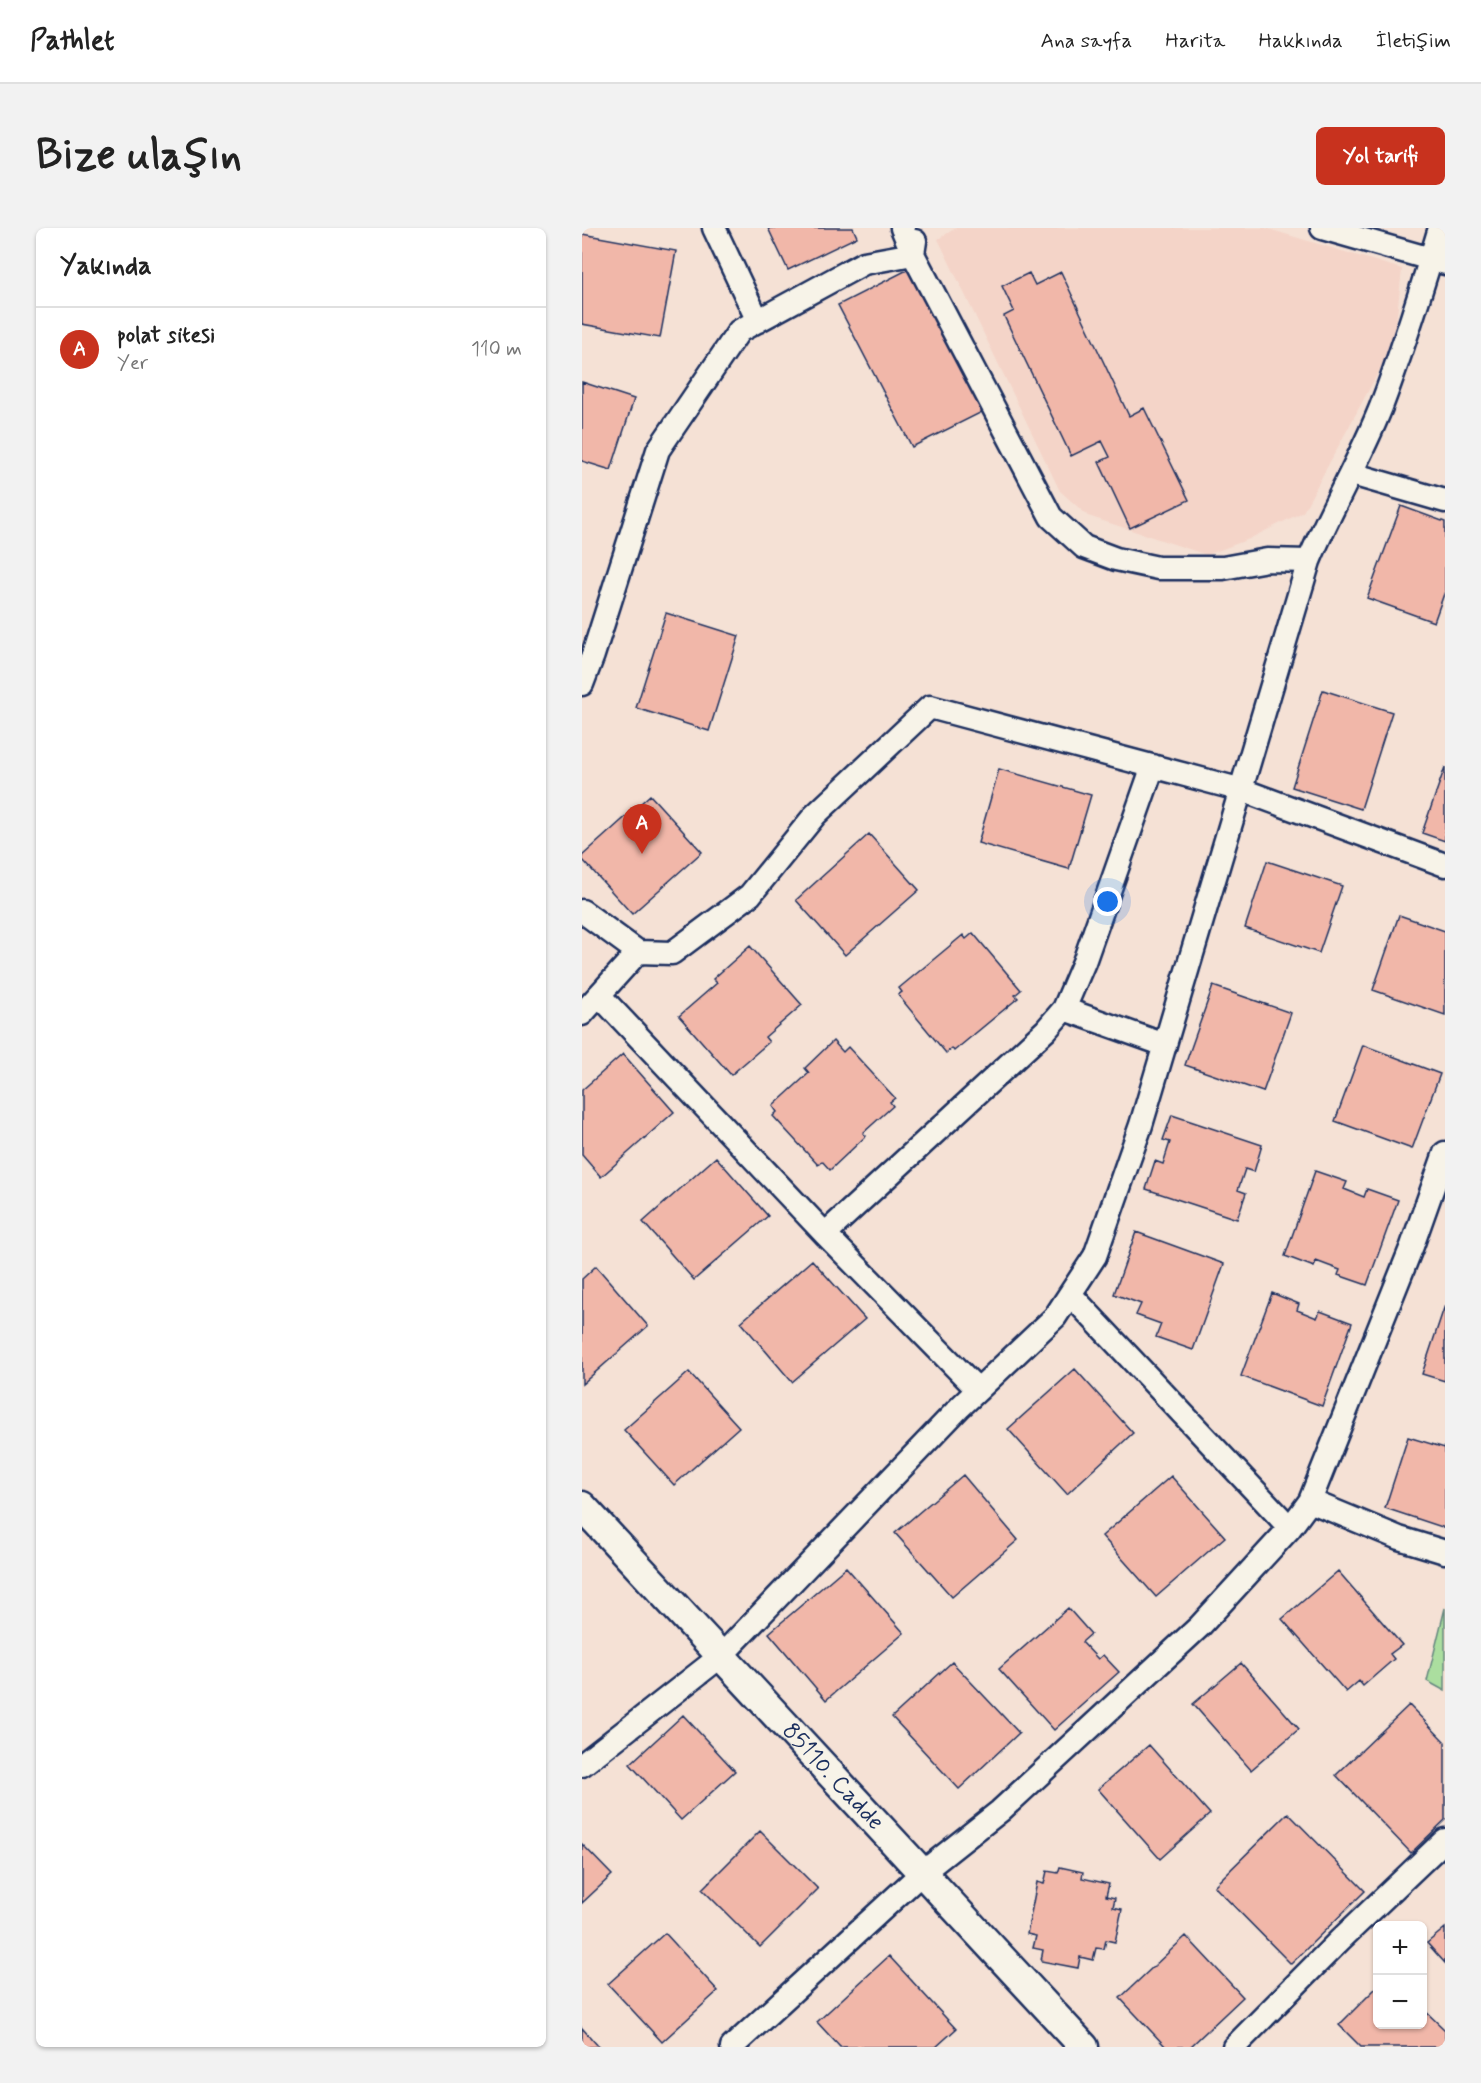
<!DOCTYPE html>
<html lang="tr">
<head>
<meta charset="utf-8">
<style>
	:root { --surface:#fff; --page:#f2f2f2; --text:#222; --muted:#767676; --line:#e0e0e0; --accent:#c8321e }
	body { margin:0; font-family:Mynerve,sans-serif; background:var(--page); color:var(--text) }
	.controls { position:absolute; right:18px; bottom:18px; display:grid; overflow:hidden; border-radius:9px; box-shadow:0 2px 4px #0004 }
	.controls button { width:54px; height:54px; display:grid; place-items:center; padding:0; border:0; border-bottom:2px solid var(--line); background:var(--surface); color:var(--text); font:30px sans-serif }
	.you { position:absolute; left:526px; top:674px; width:21px; height:21px; margin:-15px; border:4px solid #fff; border-radius:50%; background:#1a73e8; box-shadow:0 0 0 9px #1a73e833 }
	.badge { display:grid; place-items:center; width:39px; height:39px; border-radius:50%; background:var(--accent); color:#fff; font-size:20px; font-weight:700 }
	.pin { position:absolute; translate:-50% -50px; filter:drop-shadow(0 2px 3px #0008) }
	.pin::after { content:''; position:absolute; top:32px; width:21px; height:18px; background:inherit; clip-path:polygon(0 0,100% 0,50% 100%) }
	.list { margin:0; padding:0; list-style:none }
	h2 { display:flex; justify-content:space-between; align-items:center; height:78px; margin:0; padding:0 24px; font-size:26px }
	h2 small { font-size:20px; font-weight:400; color:var(--muted) }
	.list li { display:grid; grid-template-columns:39px 1fr auto; gap:18px; align-items:center; box-sizing:border-box; height:84px; padding:0 24px; border-top:2px solid var(--line) }
	.list b { display:block; font-size:22px; white-space:nowrap }
	.list p { margin:0; font-size:20px; white-space:nowrap; color:var(--muted) }
	.list em { font-size:20px; font-style:normal; color:var(--muted) }
	.map { position:relative; flex:none; width:863px; height:1819px; overflow:hidden; border-radius:9px }
	header { display:flex; align-items:center; gap:36px; box-sizing:border-box; height:84px; padding:0 30px; background:var(--surface); border-bottom:2px solid var(--line) }
	header strong { font-size:28px }
	nav { display:flex; gap:33px; margin-inline-start:auto; font-size:21px }
	.intro { display:flex; align-items:center; justify-content:space-between; box-sizing:border-box; height:144px; padding:0 36px }
	h1 { margin:0; font-size:42px }
	.button { padding:15px 27px; border-radius:9px; background:var(--accent); color:#fff; font-size:21px; font-weight:700 }
	main { display:flex; gap:36px; padding:0 36px }
	aside { flex:1; background:var(--surface); border-radius:9px; box-shadow:0 2px 4px #0004 }
	.map>svg:first-child { display:block }
</style>
</head>
<body>
<header>
<strong>Pathlet</strong>
<nav><a>Ana sayfa</a><a>Harita</a><a>Hakkında</a><a>İletişim</a></nav>
</header>
<div class="intro"><h1>Bize ulaşın</h1><a class="button">Yol tarifi</a></div>
<main>
<aside>
<h2>Yakında<small></small></h2>
<ul class="list">
<li><span class="badge">A</span><div><b>polat sitesi</b><p>Yer</p></div><em>110 m</em></li>
</ul>
</aside>
<div class="map">
<svg width="863" height="1819" viewBox="0 0 863 1819">
	<rect width="100%" height="100%" fill="#f5e1d5"/>
	<filter id="ink" filterUnits="userSpaceOnUse"><feTurbulence type="fractalNoise" baseFrequency=".0167" numOctaves="2"/><feDisplacementMap in="SourceGraphic" scale="12" xChannelSelector="R" yChannelSelector="G"/><feConvolveMatrix kernelMatrix="1 2 1 2 8 2 1 2 1" color-interpolation-filters="sRGB"/></filter>
	<g filter="url(#ink)">
		<!-- built -->
		<path fill="#f4d4c8" d="M374 0H683L820 41 812 115 721 284 667 311 625 327 506 288 478 263 356 11Z"/>
		<!-- green -->
		<path fill="#abde9f" stroke="#63867e" stroke-width="1.5" d="M863 1380V1463L845 1453Z"/>
		<!-- building -->
		<path fill="#f1b7a9" stroke="#1b2f5e" stroke-width="1.5" d="M186 0H271L275 9 206 42Z
			M0 6 94 23 78 110 0 96Z
			M329 40 402 183 330 219 256 77Z
			M479 44 547 188 562 180 607 272 548 300 517 234 528 229 520 213 489 228 422 88 432 83 420 58 447 45 453 57Z
			M0 154 52 171 29 242 0 233Z
			M819 278 863 294V363L852 394 785 370Z
			M84 385 157 408 127 503 54 480Z
			M741 462 810 484 779 581 710 559Z
			M863 539V613L840 605Z
			M417 541 509 567 487 641 396 615Z
			M68 567 120 624 50 686 0 631V628Z
			M287 606 337 662 263 727 214 672Z
			M685 633 760 658 737 725 663 700Z
			M817 687 863 703V787L791 762Z
			M391 705 439 762 433 767 436 770 372 823 370 820 364 825 316 767 320 764 317 760 381 707 384 711Z
			M168 718 220 777 183 809 187 814 149 847 97 788 135 755 131 751Z
			M631 758 709 785 681 864 603 837Z
			M251 813 261 824 266 819 313 870 308 874 311 878 281 905 284 908 248 942 240 933 236 937 191 888 195 884 191 878 227 845 223 840Z
			M781 817 858 846 830 921 753 893Z
			M41 826 92 884 19 949 0 927V862Z
			M590 887 680 917 672 944 663 941 656 962 664 965 655 991 564 961 573 933 581 936 588 914 581 912Z
			M134 929 186 988 112 1052 61 994Z
			M733 943 765 954 762 961 782 969 785 961 816 972 785 1057 756 1047 758 1042 734 1033 732 1039 703 1028Z
			M554 1004 642 1036 611 1122 574 1109 579 1096 554 1087 559 1076 532 1066Z
			M230 1032 283 1091 210 1154 159 1094Z
			M14 1038 66 1098 0 1156V1051Z
			M690 1065 717 1076 715 1082 735 1090 738 1083 770 1095 740 1178 659 1148Z
			M863 1077V1153L840 1146Z
			M493 1141 551 1205 485 1266 426 1201Z
			M107 1144 157 1199 92 1257 42 1202Z
			M826 1209 863 1220V1300L803 1280Z
			M381 1247 436 1312 370 1369 313 1305Z
			M589 1248 643 1309 574 1369 520 1308Z
			M264 1339 322 1405 244 1472 187 1405Z
			M756 1343 820 1417 808 1426 812 1431 781 1458 777 1453 764 1464 700 1391Z
			M486 1380 509 1406 500 1414 516 1431 521 1427 537 1444 472 1502 417 1441Z
			M370 1434 437 1505 377 1561 310 1489Z
			M659 1435 717 1501 669 1542 611 1476Z
			M827 1477 863 1514V1592L829 1625 754 1547Z
			M101 1487 153 1543 99 1592 48 1536Z
			M567 1517 628 1586 578 1631 516 1561Z
			M706 1585 783 1663 709 1736 632 1658Z
			M178 1603 236 1661 178 1719 120 1661Z
			M0 1616 30 1647 0 1675Z
			M478 1639 501 1644 500 1650 527 1656 524 1668 533 1670 531 1679 540 1681 533 1714 524 1712 522 1721 514 1720 511 1732 498 1729 496 1740 459 1733 461 1722 451 1720 454 1708 445 1706 455 1654 462 1656 465 1643 476 1645Z
			M863 1700V1735L845 1715Z
			M83 1705 136 1763 80 1814 26 1756Z
			M604 1708 661 1769 608 1819H584L538 1770Z
			M307 1728 374 1801 354 1819H258L235 1794Z
			M796 1758V1796H840V1780L863 1802V1819H779L757 1797Z
			M0 1800 17 1819H0Z"/>
		<g fill="none" stroke-linecap="round" stroke-linejoin="round">
			<defs>
				<path id="minor" d="M132 0 176 93
					M740 0 863 35
					M333 13 331 26 469 289 502 319 534 331 576 340H641L685 332 727 333
					M770 246 863 273
					M0 456 11 427 76 222 157 103 282 35 331 26 320 0
					M0 683 56 724
					M17 767 243 1006 396 1162
					M482 781 583 817
					M0 786 56 724 90 725 168 667 233 587 348 479 660 562 863 637
					M243 1006 464 802 482 781 502 734 571 538
					M488 1066 708 1300
					M728 1273 817 1310 863 1324
					M0 1537 139 1428 378 1179 473 1089 513 1028 559 897 727 333C749 280 778 232 799 179 821 121 840 60 858 0
					M150 1819 341 1644 418 1583 618 1398 708 1300 728 1273 830 1018 863 925
					M652 1819 758 1712 863 1612"/>
				<g id="tertiary">
					<path id="s1" d="M0 1278 502 1819"/>
				</g>
			</defs>
			<!-- minor casing -->
			<use href="#minor" stroke="#1b2f5e" stroke-width="27"/>
			<!-- tertiary casing -->
			<use href="#tertiary" stroke="#1b2f5e" stroke-width="33"/>
			<!-- minor -->
			<use href="#minor" stroke="#f7f3e8" stroke-width="22"/>
			<!-- tertiary -->
			<use href="#tertiary" stroke="#f7f3e8" stroke-width="28"/>
		</g>
	</g>
	<g text-anchor="middle" dominant-baseline="central" stroke-width="6" stroke-linejoin="round" paint-order="stroke">
		<!-- street labels -->
		<g font-size="24" fill="#1b2f5e" stroke="#f7f3e8">
			<text stroke="none"><textPath href="#s1" startOffset="369">85110. Cadde</textPath></text>
		</g>
	</g>
</svg>
<div class="controls">
<button>+</button>
<button>−</button>
</div>
<div class="you"></div>
<div class="pin badge" style="left:60px;top:626px">A</div>
</div>
</main>
</body>
</html>
